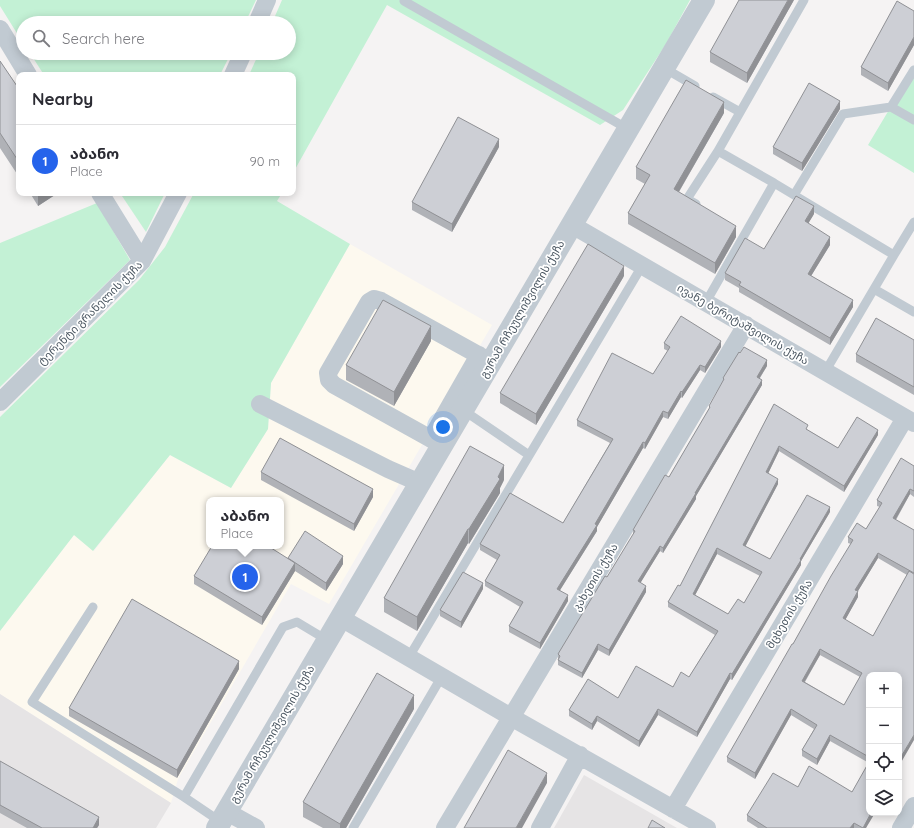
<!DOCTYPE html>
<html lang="en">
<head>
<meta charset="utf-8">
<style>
	:root { --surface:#fff; --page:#f7f7f7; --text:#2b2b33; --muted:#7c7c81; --line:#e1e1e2; --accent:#2563eb }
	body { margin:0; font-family:Quicksand,"Noto Sans Georgian",sans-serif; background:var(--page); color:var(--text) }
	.controls { position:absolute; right:12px; bottom:12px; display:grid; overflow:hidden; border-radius:8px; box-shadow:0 2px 10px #0003 }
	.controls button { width:36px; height:36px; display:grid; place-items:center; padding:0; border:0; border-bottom:1px solid var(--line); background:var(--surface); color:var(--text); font:20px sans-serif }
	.you { position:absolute; left:443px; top:427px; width:14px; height:14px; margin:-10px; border:3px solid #fff; border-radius:50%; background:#1a73e8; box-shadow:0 0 0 6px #1a73e833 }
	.badge { display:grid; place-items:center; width:26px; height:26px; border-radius:50%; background:var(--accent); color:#fff; font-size:13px; font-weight:700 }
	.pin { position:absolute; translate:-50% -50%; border:2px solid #fff; box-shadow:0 1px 4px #0006 }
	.popup { position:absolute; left:206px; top:497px; width:78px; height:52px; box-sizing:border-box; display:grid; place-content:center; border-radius:8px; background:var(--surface); filter:drop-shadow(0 1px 3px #0005); font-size:13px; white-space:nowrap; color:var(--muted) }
	.popup b { font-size:15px; color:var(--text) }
	.popup::after { content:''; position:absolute; left:50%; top:100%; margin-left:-8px; border:8px solid transparent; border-top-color:var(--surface) }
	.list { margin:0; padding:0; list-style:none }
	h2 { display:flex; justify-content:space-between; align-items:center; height:52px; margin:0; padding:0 16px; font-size:17px }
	h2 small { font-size:13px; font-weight:400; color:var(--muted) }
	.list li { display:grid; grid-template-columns:26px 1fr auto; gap:12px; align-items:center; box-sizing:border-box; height:72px; padding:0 16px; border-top:1px solid var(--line) }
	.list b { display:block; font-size:15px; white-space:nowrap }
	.list p { margin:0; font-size:13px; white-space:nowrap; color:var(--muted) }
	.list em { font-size:13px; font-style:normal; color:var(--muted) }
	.icon { flex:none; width:22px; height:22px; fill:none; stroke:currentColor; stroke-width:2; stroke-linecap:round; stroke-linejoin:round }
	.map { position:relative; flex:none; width:914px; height:828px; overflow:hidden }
	.search { position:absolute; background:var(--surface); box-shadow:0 2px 10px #0003; left:16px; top:16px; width:280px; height:44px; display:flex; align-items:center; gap:10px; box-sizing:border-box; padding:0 14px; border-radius:22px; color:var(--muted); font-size:15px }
	.panel { position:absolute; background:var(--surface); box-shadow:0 2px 10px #0003; left:16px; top:72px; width:280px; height:124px; border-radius:8px }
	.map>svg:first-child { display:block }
</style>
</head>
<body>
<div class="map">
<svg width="914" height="828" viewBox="0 0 914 828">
	<rect width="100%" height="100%" fill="#f5f3f3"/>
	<!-- commercial -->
	<path fill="#fdf9ef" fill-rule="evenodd" d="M350 244 492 325 329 604 291 584 178 779 171 803 0 694V631L74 535 94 551 170 455 231 488 268 429 271 383ZM209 500H281V546H209Z"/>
	<!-- education -->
	<path fill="#e6e4e5" d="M0 694 171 803 156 828H0Z
		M584 775 677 828H554Z"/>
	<!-- green -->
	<path fill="#c3f1d5" d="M0 0H256L245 23H23V43L0 6Z
		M282 0H690L666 44 623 110 600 125 387 5 293 173V75H249L259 53H289V23H272Z
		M30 53H231L220 75H44Z
		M914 68V173L868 145Z
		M120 193H165L146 232Z
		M194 193H282L277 201 350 244 271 383 268 429 231 488 170 455 93 551 74 535 0 631V417L139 280 165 247Z
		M97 203 130 260 0 387V243Z"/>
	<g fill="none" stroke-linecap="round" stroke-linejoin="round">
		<!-- service -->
		<path stroke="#c1cad2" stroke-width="9" d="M404 1 628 129
			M664 68 695 86
			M713 97 740 112
			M891 107 914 70
			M774 183 894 255 825 372
			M794 195 843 114 891 107 914 120
			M696 204 687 199 718 151
			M894 255 914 222
			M874 289 914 312
			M706 302 774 183 718 151 804 0
			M463 410 529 455
			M93 607 32 702 184 797 221 822
			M409 657 642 266
			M184 797 283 627 297 622 327 640
			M353 828 442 676"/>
		<!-- minor -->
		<path stroke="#c1cad2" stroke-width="18" d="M257 23 267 0
			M0 29 28 75
			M233 75 243 53
			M100 193 142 261
			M572 225 914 423
			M0 402 142 261 178 193
			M260 404 388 469 420 483
			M431 439 479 355
			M442 445 334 385 329 380 328 373 369 302 374 299 381 301 491 362
			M341 618 511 717 707 828
			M673 809 905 418
			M227 812 256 828
			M445 828 746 325
			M540 828 580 755
			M901 828 914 806"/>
		<!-- tertiary -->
		<path stroke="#c1cad2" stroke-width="22" d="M217 828 704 0"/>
	</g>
	<!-- wall -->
	<path fill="#b0b2b7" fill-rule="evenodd" d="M794 0 747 83 710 62V52Z
		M914 11V45L888 91 861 75V67Z
		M0 61 19 89V177L0 148Z
		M840 109 802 171 773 154V147Z
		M724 113 679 192 736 237 715 274 628 224V213L645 184 636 179V167Z
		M499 147 452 232 412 210V202Z
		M30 193H58L38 206Z
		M814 214 808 223 830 245 811 276 853 307 830 345 739 292V288L725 280V273L764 249Z
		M624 276 536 425 500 403V393Z
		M914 340V395L856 362V354Z
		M431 341 394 406 346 380V365Z
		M664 343 721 347 705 373 700 370 682 398 681 397 668 419 663 417 645 449 643 448 597 527V531L560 590 568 601 540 649 509 632V626L520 607 485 586V581L497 560 480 550V544L563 523 610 443 577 426V420L653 374 668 351 664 349Z
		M767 366 760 378 762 385 696 496V499L663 553 660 551 640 583 646 592 609 656 598 650 582 678 558 665V654L607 577 633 535V530L669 477 709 409V406L723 381V378Z
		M774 404 808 430 838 448 878 435 844 492 779 451 768 473 778 484 745 546 770 559 830 512 801 561V565L732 680 730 679 697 737 658 715 639 747 597 721 592 730 569 716V710L618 698 673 687 689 677 715 635 668 607V602L680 586ZM717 554 760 576 744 603 728 614 695 595Z
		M914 466V497L910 494 896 520 914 530V740L869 675V813L866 828H758L747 821V815L798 787 852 792 869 763 830 741 817 765 802 756V750L814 729 791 715 755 779 727 762V757L851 544 848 543V537L866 529 880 507 877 506V500ZM878 558 907 575 873 636 845 620 858 597V591ZM820 655 860 677 844 705 805 682Z
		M261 472 373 497 354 531 261 480Z
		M504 480 500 488V493L469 544 468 543 417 631 384 612V598Z
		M288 558 343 564 326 591 295 571 262 625 194 584V576Z
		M483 589 461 628 440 616V610Z
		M239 669 177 778 69 716V708Z
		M414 709 346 828H323L303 817V802Z
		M0 761 99 825 97 828H27L0 813Z"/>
	<!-- shaded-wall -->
	<path fill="#909195" d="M788 0H794L747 83V73Z
		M914 37V45L888 91V83Z
		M840 101V109L802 171V163Z
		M724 102V113L674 200V189Z
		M499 139V147L452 232V224Z
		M38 193H58L38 206Z
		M814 206V214L805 229V221Z
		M736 226V237L715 274V263Z
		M830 237V245L808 281V274Z
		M624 266V276L536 425V414Z
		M853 300V307L830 345V338Z
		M431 326V341L394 406V392Z
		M721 341V347L705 373V367Z
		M767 360V366L757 382V377Z
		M700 365V370L682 398V392Z
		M762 380V385L696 496V499L663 553V548L695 493Z
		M681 391V397L668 419V413Z
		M663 411V417L645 449V443Z
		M878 430V435L844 492V486Z
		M643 442V448L597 527V531L557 595V589Z
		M779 446V451L766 478V472Z
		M504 465V480L500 488V493L469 544V529Z
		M778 479V484L743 551V545Z
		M373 489V497L354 531V524Z
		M910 489V494L893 524V518Z
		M830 507V512L801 561V565L732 680V674Z
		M468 529V543L417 631V617Z
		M660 546V551L638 587V581Z
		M717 548V554L693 599V594Z
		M878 553V558L858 591V597L843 624V618L855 590Z
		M343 556V564L326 591V583Z
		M295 563V571L262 625V617Z
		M483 583V589L461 628V622Z
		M646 586V592L609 656V650Z
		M568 595V601L540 649V643Z
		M598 644V650L582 678V673Z
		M820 649V655L802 686V681Z
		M239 661V669L177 778V770Z
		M730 673V679L697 737V732Z
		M414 695V709L346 828H340V824Z
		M658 709V715L639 747V741Z
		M791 709V715L755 779V773Z
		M597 716V721L592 730V724Z
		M830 735V741L817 765V759Z
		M914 735V740L899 766V760Z
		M547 773V783L522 828H516Z
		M871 813H875L866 828H863Z
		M99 817V825L97 828H93Z
		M854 823V828H850Z"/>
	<!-- building -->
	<path fill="#cdcfd5" stroke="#909195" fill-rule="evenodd" d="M739 0H788L747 73 710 52Z
		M897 1 914 11V37L888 83 861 67Z
		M0 61 19 89V162L0 133Z
		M686 80 724 102 674 189 736 226 715 263 628 213 650 175 636 167Z
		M809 83 840 101 802 163 773 147Z
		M458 117 499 139 452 224 412 202Z
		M796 196 814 206 805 221 830 237 808 274 853 300 830 338 739 285 741 282 725 273 745 238 764 249Z
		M588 244 624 266 536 414 500 393Z
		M383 300 431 326 394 392 346 365Z
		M681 316 721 341 705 367 700 365 682 392 681 391 668 413 663 411 645 443 643 442 595 524 597 525 557 589 568 595 540 643 509 626 523 602 485 581 500 555 480 544 510 493 563 523 613 439 577 420 612 353 653 374 670 347 664 343Z
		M876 318 914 340V387L856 354Z
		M744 347 767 360 757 377 762 380 695 493H696L663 548 660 546 638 581 646 586 609 650 598 644 582 673 558 660 560 656 558 654 605 576 607 577 635 531 633 530 665 475 669 477 710 407 709 406 724 379 723 378 739 352 740 353Z
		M774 404 808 425 806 429 838 448 857 417 878 430 844 486 779 446 766 472 778 479 743 545 770 559 807 495 830 507 800 559 801 560 732 674 730 673 697 732 658 709 639 741 597 716 592 724 569 710 588 679 618 698 636 666 673 687 681 672 689 677 718 631 668 602 678 585 680 586ZM717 548 762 572 744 603 738 599 728 614 693 594Z
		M280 438 373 489 354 524 261 472Z
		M470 446 504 465 498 477 500 479 469 529H468L417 617 384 598Z
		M901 458 914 466V491L910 489 893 518 914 530V573L878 553 855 590 858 591 843 618 873 636 909 571 914 574V735L899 760V675H869V757L830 735 817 759 802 750 817 725 791 709 755 773 727 757 792 644H793L831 576 853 540 848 537 857 523 866 529 882 503 877 500ZM820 649 862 673 844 705 802 681Z
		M305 531 343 556 326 583 288 558Z
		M212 546H268L295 563 262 617 194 576Z
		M463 572 483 583 461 622 440 610Z
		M132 599 239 661 177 770 69 708Z
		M377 673 414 695 340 824 303 802Z
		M508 750 547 773 516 828H464Z
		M0 761 99 817 93 828H42L0 805Z
		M869 762V813H871L863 828 854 823 850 828H767L747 815 773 773 798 787 809 766 852 792Z
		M652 820 665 828H648Z"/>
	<g text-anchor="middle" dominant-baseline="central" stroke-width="3.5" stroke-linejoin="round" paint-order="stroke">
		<!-- street labels -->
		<g font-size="11" fill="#4a5661" stroke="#fff">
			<text transform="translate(522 309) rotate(-60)">გურამ რჩეულიშვილის ქუჩა</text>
			<text transform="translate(90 313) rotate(-45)">ტერენტი გრანელის ქუჩა</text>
			<text transform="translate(743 324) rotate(30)">ივანე ბერიტაშვილის ქუჩა</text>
			<text transform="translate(595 577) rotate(-59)">კახეთის ქუჩა</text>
			<text transform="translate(789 614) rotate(-59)">მცხეთის ქუჩა</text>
			<text transform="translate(272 734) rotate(-60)">გურამ რჩეულიშვილის ქუჩა</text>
		</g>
	</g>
</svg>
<div class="controls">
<button>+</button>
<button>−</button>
<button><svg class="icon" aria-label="locate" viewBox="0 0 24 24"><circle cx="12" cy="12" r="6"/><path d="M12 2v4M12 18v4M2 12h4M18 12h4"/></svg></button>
<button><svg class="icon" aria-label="layers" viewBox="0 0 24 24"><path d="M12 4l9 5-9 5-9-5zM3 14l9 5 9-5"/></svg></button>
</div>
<div class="you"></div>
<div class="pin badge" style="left:245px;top:577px">1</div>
<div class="popup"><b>აბანო</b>Place</div>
<div class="search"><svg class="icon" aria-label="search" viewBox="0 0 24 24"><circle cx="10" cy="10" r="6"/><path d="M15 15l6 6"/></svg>Search here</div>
<section class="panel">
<h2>Nearby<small></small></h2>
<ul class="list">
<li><span class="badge">1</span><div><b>აბანო</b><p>Place</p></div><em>90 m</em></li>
</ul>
</section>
</div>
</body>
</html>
